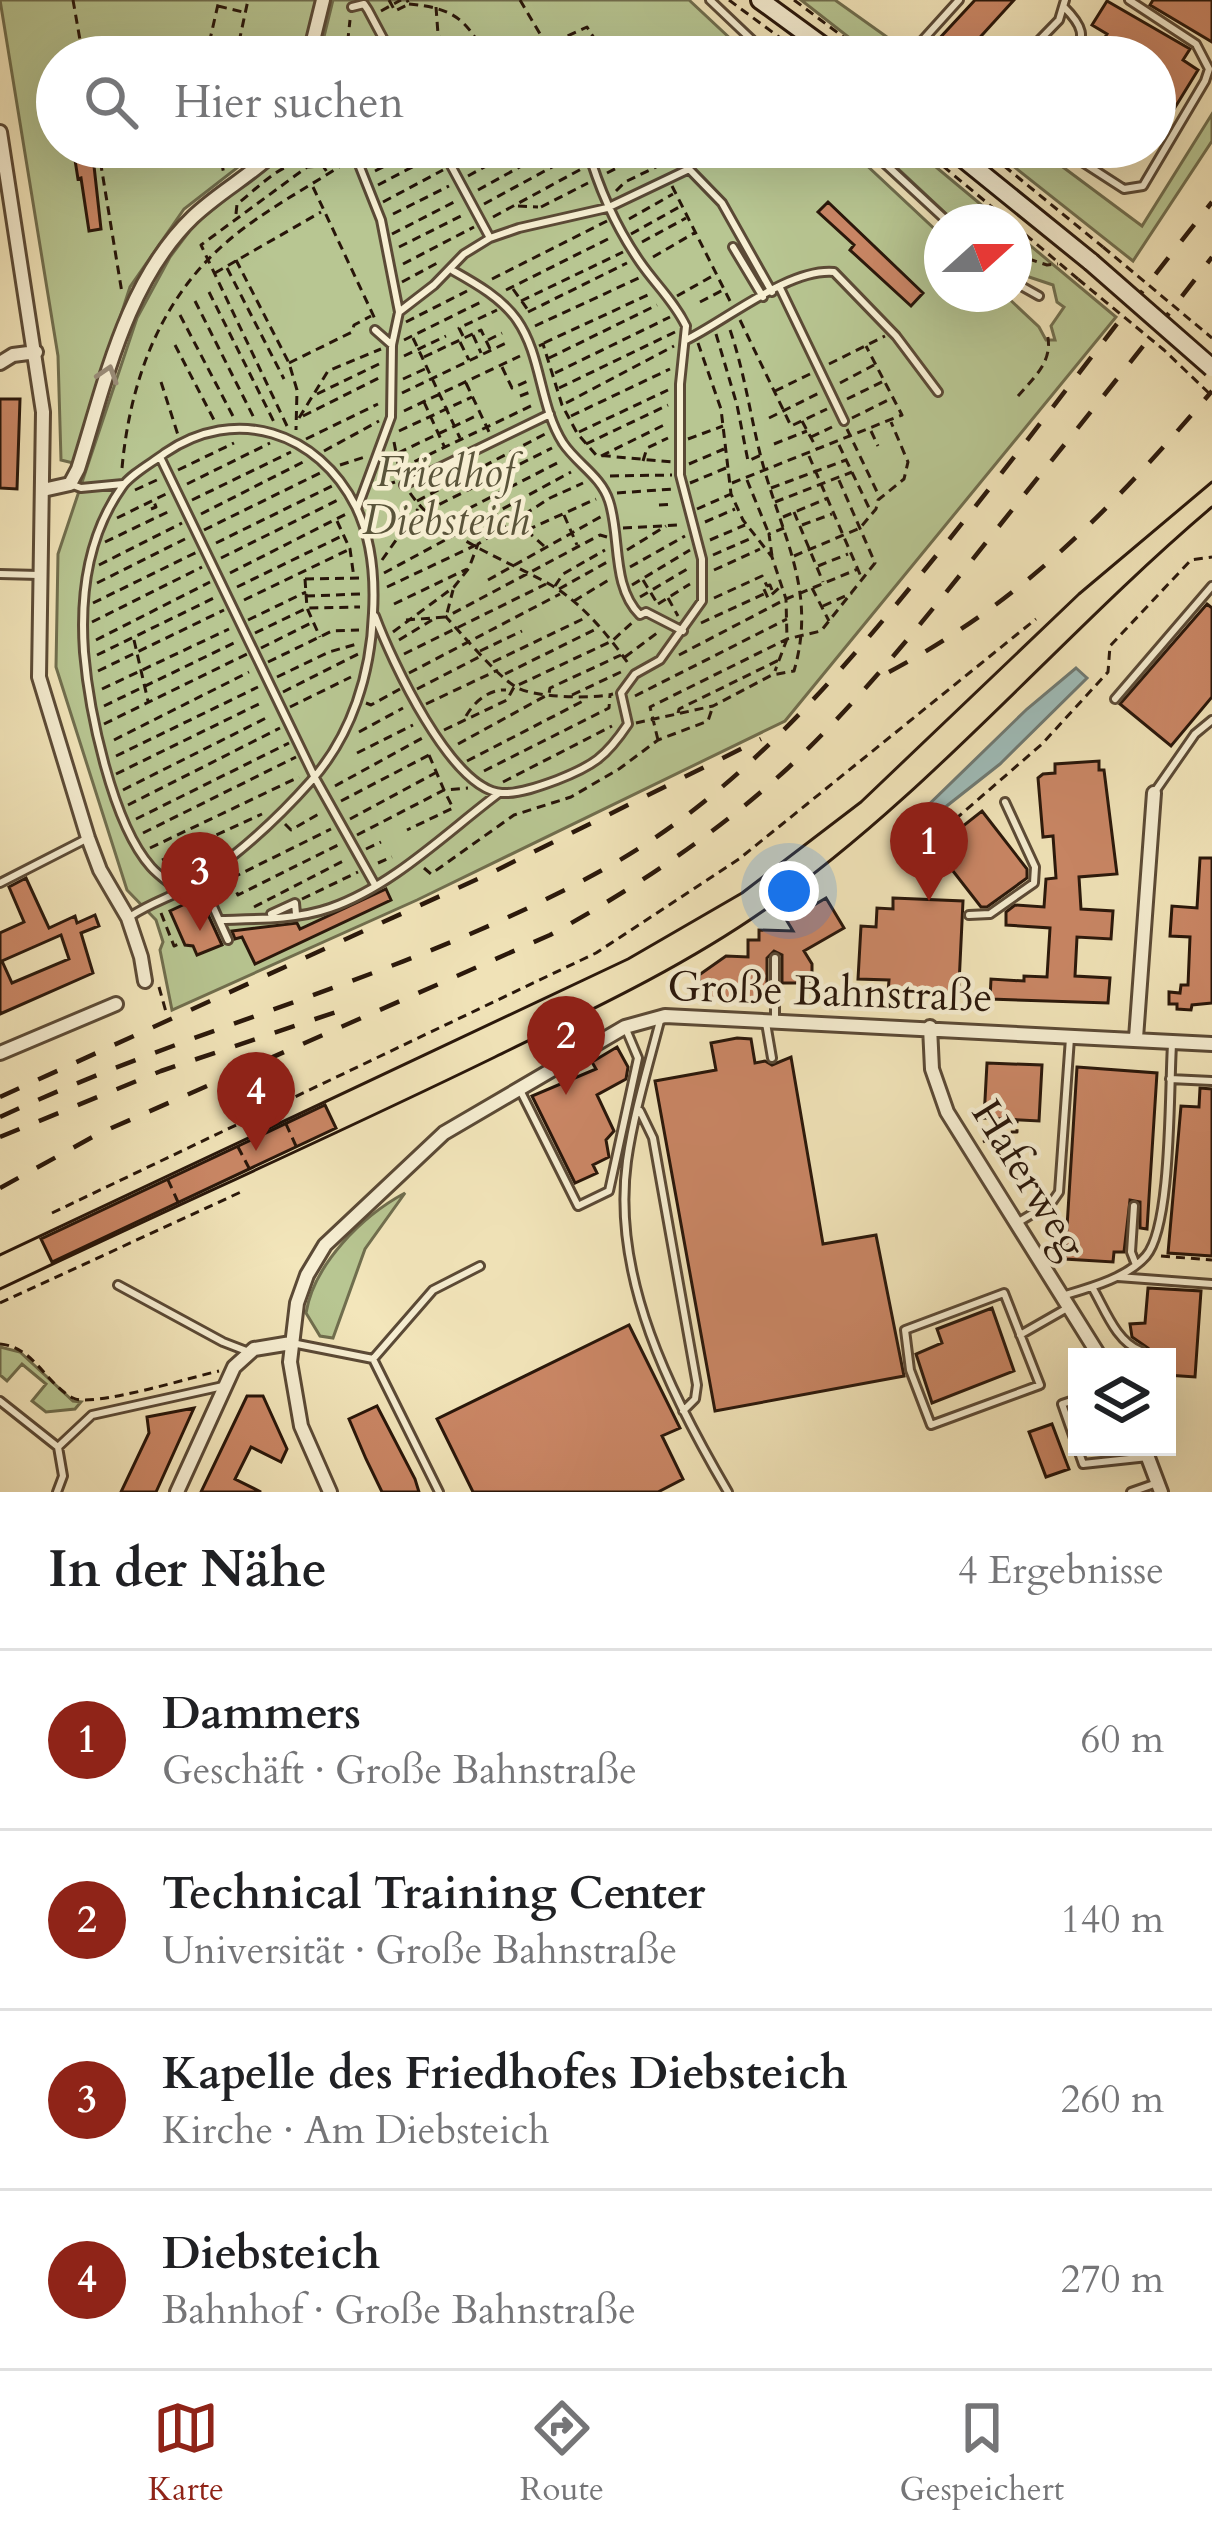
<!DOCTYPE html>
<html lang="de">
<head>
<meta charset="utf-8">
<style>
	:root { --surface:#fff; --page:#f2f2f2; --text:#202124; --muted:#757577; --line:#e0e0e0; --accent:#8f2418 }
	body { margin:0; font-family:Cardo,serif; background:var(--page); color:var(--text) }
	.controls { position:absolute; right:36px; bottom:36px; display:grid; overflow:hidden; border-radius:0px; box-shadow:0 12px 48px #0002 }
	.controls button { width:108px; height:108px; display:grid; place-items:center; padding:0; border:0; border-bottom:3px solid var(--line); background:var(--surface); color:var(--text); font:60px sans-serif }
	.compass { position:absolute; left:924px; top:204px; width:108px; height:108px; border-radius:50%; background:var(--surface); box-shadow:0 12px 48px #0002; rotate:69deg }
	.you { position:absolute; left:789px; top:891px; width:42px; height:42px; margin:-30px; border:9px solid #fff; border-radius:50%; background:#1a73e8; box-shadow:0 0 0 18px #1a73e833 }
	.badge { display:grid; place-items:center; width:78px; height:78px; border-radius:50%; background:var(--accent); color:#fff; font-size:39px; font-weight:700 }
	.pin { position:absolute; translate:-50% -99px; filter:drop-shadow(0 3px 6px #0008) }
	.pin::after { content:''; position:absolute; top:63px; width:42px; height:36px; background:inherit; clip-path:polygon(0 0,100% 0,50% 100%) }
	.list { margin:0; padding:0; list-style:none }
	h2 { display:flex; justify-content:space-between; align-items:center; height:156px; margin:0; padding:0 48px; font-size:51px }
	h2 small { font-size:39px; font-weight:400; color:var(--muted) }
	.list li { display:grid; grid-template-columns:78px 1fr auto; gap:36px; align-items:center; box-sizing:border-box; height:180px; padding:0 48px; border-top:3px solid var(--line) }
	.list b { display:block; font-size:45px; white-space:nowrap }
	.list p { margin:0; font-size:39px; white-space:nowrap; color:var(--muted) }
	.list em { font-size:39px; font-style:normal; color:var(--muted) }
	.icon { flex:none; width:66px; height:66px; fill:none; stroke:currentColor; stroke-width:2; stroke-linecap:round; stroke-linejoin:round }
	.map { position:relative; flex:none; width:1212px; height:1492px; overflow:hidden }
	.search { position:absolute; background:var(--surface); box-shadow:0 12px 48px #0002; left:36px; right:36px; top:36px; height:132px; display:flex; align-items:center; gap:30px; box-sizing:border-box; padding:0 42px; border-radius:66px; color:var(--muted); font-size:45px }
	.sheet { height:876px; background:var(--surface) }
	nav { display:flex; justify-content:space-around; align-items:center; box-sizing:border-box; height:168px; border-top:3px solid var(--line); background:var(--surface); font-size:33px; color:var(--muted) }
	nav a { display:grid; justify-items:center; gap:6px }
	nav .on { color:var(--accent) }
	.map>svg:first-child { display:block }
</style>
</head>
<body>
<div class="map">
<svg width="1212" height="1492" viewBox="0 0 1212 1492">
	<rect width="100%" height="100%" fill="#f3e6bb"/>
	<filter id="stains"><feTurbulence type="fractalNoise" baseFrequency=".00167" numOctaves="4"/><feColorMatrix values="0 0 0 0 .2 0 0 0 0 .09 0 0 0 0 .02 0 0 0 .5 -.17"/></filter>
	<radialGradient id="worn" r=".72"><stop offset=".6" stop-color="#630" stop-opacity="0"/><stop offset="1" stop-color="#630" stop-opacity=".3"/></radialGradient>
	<!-- green -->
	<path fill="#b8c692" stroke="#706e4e" stroke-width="3" d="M0 0H316L302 57H57V147H264L184 209 130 287 73 463 61 460 58 356Z
		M333 0H689L750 57H319Z
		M801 0H835L915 57H874Z
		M1212 114V141L1133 261 989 147H1036L1142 226Z
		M290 147H847L942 236V294H1004L1039 327 1046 340H1055L1051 326 1064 307 1057 302 1053 285 1014 272V232L1116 317 785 721 417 900 172 1010 160 950 163 942 156 920 127 890 56 667 58 554 137 318 170 257 194 225Z
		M875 147H912L1002 222H955Z
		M405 1193 365 1249 333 1338 320 1336 306 1313C314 1264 362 1216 405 1193Z
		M0 1347 20 1352 73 1401 81 1402 75 1409 46 1412 32 1401 46 1384 22 1364 7 1381 0 1375Z"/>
	<!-- water -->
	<path fill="#9fbdba" stroke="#6f7a74" stroke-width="3" d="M1076 668 1087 678 1000 764 920 827 914 819 1027 709Z"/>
	<!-- building -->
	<path fill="#cb8766" stroke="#28160a" stroke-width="3" fill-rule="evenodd" d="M975 0H1014L962 57H954L937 41Z
		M1153 0H1212V42L1150 5Z
		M1107 1 1190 49 1183 60 1198 70 1155 140V57H1093L1107 34 1092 25Z
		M93 157 101 229 89 231 81 178 78 179 75 160Z
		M828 202 923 293 911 306 850 250 854 245 818 212Z
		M0 399H20L17 489 0 488Z
		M1207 604 1212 608V697L1171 746 1120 704Z
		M1099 761V770H1104L1117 874 1079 877 1081 909 1113 911 1111 939 1077 937 1075 976 1110 978 1108 1003 990 999 991 979 1024 981V976L1047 977 1050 928 1006 925V912L1015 905 1044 907 1046 879 1056 878 1053 836 1043 837 1038 778 1043 774 1055 773V764Z
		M982 811 1027 869V878L987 907H981L935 848Z
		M1200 858H1212V1003L1192 1005 1191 1010 1177 1009V1004H1169V992L1180 993 1181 985H1188L1190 937 1170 936 1172 906 1197 908Z
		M26 878 49 928 75 916 77 923 95 915 99 926 81 933 93 973 0 1014V933L24 922 9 887ZM61 935 69 959 12 983 2 961Z
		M386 889 391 900 255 964 242 937 235 939 232 931 297 923 300 929Z
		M200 897 222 945 197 955 193 946 185 945 170 911Z
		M826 898 844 928 804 951 812 964V983H782V955L774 951 767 958V1000H699V975L726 956 748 957V940H759V930L793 931 787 921Z
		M893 898 963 901 959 984 952 983 951 996 888 993 889 980 858 979 861 926 876 927 877 908 893 909Z
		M737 1038 751 1039 755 1063 765 1061 772 1065 791 1057 823 1244 876 1235 904 1376 715 1411 655 1081 716 1070 711 1043Z
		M617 1047 628 1067 626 1079 597 1095 614 1131 606 1140 609 1157 593 1165 597 1173 575 1183 532 1096 596 1069 592 1062Z
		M987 1063 1042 1065 1039 1121 984 1118Z
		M1077 1067 1157 1073 1147 1229 1140 1228V1202L1130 1200 1124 1252H1114L1113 1262 1065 1259Z
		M1200 1088 1212 1089V1256L1168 1253 1181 1106 1199 1107Z
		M325 1105 336 1128 52 1262 41 1239Z
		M1148 1288 1201 1291 1195 1377 1167 1375V1357H1145L1148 1348 1132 1337 1130 1324 1145 1323Z
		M992 1308 1014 1371 932 1403 916 1354 942 1343 937 1329Z
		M629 1325 680 1428 662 1436 683 1479 658 1492H473L437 1419Z
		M247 1396H263L287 1449 281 1462 251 1447 235 1479 261 1492H201Z
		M377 1406 415 1479 419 1492H382L366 1459 349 1419Z
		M194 1408 156 1492H121L149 1433 147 1417Z
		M1052 1424 1069 1469 1046 1477 1029 1432Z"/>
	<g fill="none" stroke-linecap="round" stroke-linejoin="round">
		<defs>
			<path id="service" d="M710 0 770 57
				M352 7 364 4 368 10 393 57
				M1064 7C1082 25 1088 37 1071 57
				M547 46 552 57
				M937 57 921 42 959 0
				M1023 57 1059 20 1065 0
				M352 147 381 220 399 312
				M441 147 490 238
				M587 147C599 189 615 226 640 262 655 284 674 301 686 326
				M867 147 948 222
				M1059 147 1124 189 1143 186 1205 81 1209 69 1196 44 1129 0
				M333 149 351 147
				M689 169 722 203 772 292
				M733 247 763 297
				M450 269C473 282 501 297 517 320 542 356 539 405 563 443 577 464 601 476 609 501 621 537 611 586 640 615L646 612 683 631
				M1014 282 1039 296
				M780 288 844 421
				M375 330 392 345
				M686 340C727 320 789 268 834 272L896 336 938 392
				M391 417 392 345 399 312 434 285 464 254 490 238 519 228 607 208 689 169 681 147
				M160 457 315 778 375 885
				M70 484 81 488 123 484
				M404 485 550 414
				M357 509 391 417
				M0 574 39 575
				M375 616C391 659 451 790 502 793 519 794 541 786 557 780 593 766 606 757 628 724L621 693 635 674 660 660 702 601V559L680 475V384L686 326
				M1115 699 1212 586
				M1154 793 1195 734 1212 720
				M201 880 228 940
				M0 883 88 838
				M271 914 295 903 296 914
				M969 915 990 914 1034 883 1035 867 1005 802
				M131 916C153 901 181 894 203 878 242 851 280 816 311 781 352 735 371 673 373 613 375 577 372 540 356 507 318 431 235 405 165 453 152 463 131 474 122 487 88 535 80 595 84 652 89 711 112 823 151 867 159 876 170 883 179 891
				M219 920C254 919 296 920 330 908 393 886 447 832 499 793
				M661 1017C649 1064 634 1112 627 1161 611 1277 671 1395 728 1492
				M775 1020V958
				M766 1023 772 1058
				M1170 1079 1212 1081
				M520 1090 578 1206 609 1191 638 1058 625 1027
				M640 1111 653 1138 697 1385 695 1399 683 1411
				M1134 1206 1131 1252 1136 1265
				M1017 1223 1052 1202 1059 1192 1070 1038
				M1118 1277 1212 1284
				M118 1285 223 1342 249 1352
				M1092 1287C1105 1309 1116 1342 1141 1351
				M1004 1293 1040 1385 931 1425 910 1370 905 1330Z
				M1062 1296C1089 1288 1127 1278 1146 1256 1172 1226 1169 1089 1172 1045
				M1020 1335 1069 1307
				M292 1343 373 1359 439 1492
				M373 1359 433 1290 480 1266
				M1077 1399 1062 1404 1083 1464 1148 1457
				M0 1401 58 1447
				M57 1492 63 1476 58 1447 92 1415 223 1386
				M1131 1492 1154 1484"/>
			<path id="minor" d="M309 57 323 0
				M0 132 43 412 39 677 88 838 100 870 128 918 141 957 145 981
				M0 363 13 355 36 352
				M43 490 70 484 78 469C105 384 126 281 193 217 220 191 254 174 280 147
				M930 1027 932 1069 947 1112 1100 1357
				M1136 1038 1154 793
				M0 1053 116 1004
				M1144 1447 1161 1492
				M177 1492 234 1367 254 1349 291 1343
				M330 1492 301 1426 290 1362 297 1303 307 1275 325 1245 444 1133 625 1027 665 1016 1212 1044"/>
			<path id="secondary" d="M760 0 838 57
				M949 147 1091 262"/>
		</defs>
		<!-- service casing -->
		<use href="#service" stroke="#5b4a36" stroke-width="12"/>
		<!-- minor casing -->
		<use href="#minor" stroke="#5b4a36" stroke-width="18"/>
		<!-- secondary casing -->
		<use href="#secondary" stroke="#28160a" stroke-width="22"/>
		<!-- path -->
		<path stroke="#28160a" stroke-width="3" stroke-dasharray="9 6" stroke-linecap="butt" d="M73 0 83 57
			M389 0 395 11 409 4 407 0
			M520 0 543 39
			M729 0 806 57
			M794 0 870 57
			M409 4C451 8 466 17 486 57
			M218 6 243 12
			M436 7 438 34 452 57
			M381 11 401 0
			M239 42 248 0
			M554 42 587 27 606 57
			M560 55 594 37
			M206 57 219 0
			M346 57 350 20
			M526 57 540 50
			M590 57 601 51
			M98 147 122 293
			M219 147 224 175
			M652 147 662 167
			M920 147 1010 222
			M981 147 1103 247
			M367 157 387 147
			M604 157 624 147
			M463 160 488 147
			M375 171 422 147
			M607 173 652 150
			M468 176 521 147
			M378 185 433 156
			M672 186 730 301
			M313 187 375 319
			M478 190 556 147
			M616 191 625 182 658 166
			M383 202 443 170
			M484 204 576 154
			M518 206 538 207
			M541 207 588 183
			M236 214 237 204C260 187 291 150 321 165
			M393 214 449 186
			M493 217 585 167
			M629 219 673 194
			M1014 225 1078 279
			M392 234 458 200
			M631 234 681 206
			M642 242 686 218
			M399 247 465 214
			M1014 254 1047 265 1058 264
			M653 257 696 232
			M236 260 289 363 297 390 296 430
			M403 264 474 227
			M227 268 284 379
			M215 273 321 212
			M492 279 607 221
			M402 282 441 261
			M513 289 528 310
			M506 290 610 238
			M209 292 275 424
			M677 296 716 274
			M195 301 254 418
			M521 301 623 252
			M700 302 723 290
			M528 312 627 263
			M180 315 235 420
			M740 320 791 426 827 409
			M406 322 467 291
			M535 326 641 277
			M716 334 737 405 748 461 761 455
			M473 335 481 353
			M463 336 459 328 497 310
			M413 338 460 438
			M404 340 481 302
			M488 340 502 333
			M460 342 469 360
			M544 343 650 294
			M698 343 721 409 731 494 743 520 772 557 786 599 787 639 775 671
			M175 345 214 420
			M539 346 543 344 562 405 577 433 596 455 672 462
			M404 356 446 336
			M424 357 481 330 491 351
			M549 358 657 305
			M289 363 352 332 354 325 371 316
			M829 364 885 336
			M502 367 512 388 530 380
			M555 373 670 317
			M403 379 427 368
			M161 382 178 435
			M466 383 490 434
			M840 383 874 365
			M559 388 675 332
			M775 391 810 374
			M402 393 506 343
			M317 394 379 364
			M520 396 533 391
			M1018 396C1035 376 1054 361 1047 333
			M847 399 884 381
			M424 402 444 446
			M566 403 674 346
			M404 411 520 356
			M303 416 381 377
			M571 416 670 369
			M299 418 328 371 381 349
			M769 418 821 392
			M852 418 892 398
			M802 421 817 449
			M287 426 201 245 307 167 323 166 327 172
			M847 429 879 496
			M399 431 472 397
			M871 431 878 446
			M579 432 668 390
			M811 437 832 427
			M306 439 378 404
			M688 439 723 426
			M394 442 400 474
			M586 444 668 405
			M774 444 807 431
			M839 445 871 512
			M324 451 379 421
			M398 453 480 414
			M601 456 668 423
			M809 456 862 579
			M643 461 647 448 668 438
			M689 464 724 449
			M340 465 365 457
			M122 468C130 381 160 298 229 240 263 211 307 188 345 163
			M401 468 533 405
			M178 470 234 443
			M610 476 672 475
			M747 480 769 534
			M690 483 726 468
			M732 483 902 415 866 346
			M187 484 270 443
			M376 488 395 482
			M771 488 846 460
			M135 490 159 479
			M410 493C441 538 505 559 551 585 583 604 609 636 630 666
			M617 493 673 489
			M192 500 291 452
			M417 501 547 433
			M775 502 852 472
			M659 505 674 504
			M151 509 156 507 154 502
			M697 509 731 494
			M426 511 552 448
			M794 512 823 582
			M201 514 305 461
			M564 515 577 545
			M783 517 828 498
			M117 518 168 493
			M515 520 544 546
			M337 521 350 549 354 578
			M705 522 735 509
			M802 525 832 514
			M623 528 679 525
			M429 529 561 461
			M204 530 320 473
			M527 530 596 499
			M607 537 600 535 446 617C462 634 498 677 516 687 535 698 592 699 613 694
			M710 540 745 525
			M105 542 172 510
			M216 543 332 486
			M627 550 666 526
			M713 555 754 537
			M772 556 769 534 784 528
			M794 556 860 528 876 509 878 500 904 479 908 462 891 422
			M221 558 342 498
			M382 560 418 509
			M99 565 182 523
			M818 566 848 554
			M630 567 685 536
			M714 570 760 549
			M230 573 350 512
			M384 573 571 472
			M305 579 363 578
			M305 579 307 608 320 637
			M488 580 602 516
			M643 580 657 603
			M97 583 185 539
			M632 585 690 550
			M555 586 563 574 605 550
			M237 587 344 535
			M387 587 476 545
			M812 588 829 621
			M559 589 609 561
			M772 590 770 585 763 587 768 598 780 587
			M306 596 361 594
			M640 597 689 568
			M668 598 678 616
			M714 598 762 576 767 586
			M244 600 350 549
			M574 601 612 578
			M93 603 197 552
			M394 604 467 569
			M658 604 690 584
			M823 606 852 593
			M248 620 306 592
			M406 620 446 617 453 590
			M92 622 202 567
			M701 623 766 593
			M393 632 454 587 469 568 478 544 550 498 583 483
			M255 633 307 608 360 607
			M96 640 210 582
			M134 640 148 701
			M399 640 432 620
			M261 648 313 622
			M480 651 522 631
			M404 654 546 584
			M97 655 218 596
			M679 655 786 599 858 569
			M625 657 661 630
			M268 662 332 631 359 630
			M493 662 587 617
			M98 671 224 610
			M409 673 560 594
			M505 674 598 628
			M277 677 329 652 357 644
			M102 689 229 629
			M417 689 483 655
			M283 692 360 653
			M572 695 623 671
			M635 696 787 619
			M366 703 371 705 400 689
			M426 704 498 670
			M104 706 236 642
			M290 707 351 677
			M678 713 679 709 779 660
			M466 716C474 702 489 689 506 690
			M636 723 713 706 772 675 794 671C816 595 786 544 765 472 751 424 746 375 729 327
			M104 724 247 654
			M444 730 507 700 514 687 612 641 634 621
			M359 732 403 708
			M114 740 249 672
			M658 740 650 707 787 639 821 631 875 563 838 478
			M458 744 549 694 550 688 621 655
			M357 753 413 725
			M429 755 444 790 468 788
			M116 756 258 687
			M467 761 587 699
			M484 771 609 708 610 695
			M116 774 263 702
			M503 782 612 726
			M335 786 426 736
			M123 790 270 716
			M341 801 429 755
			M128 805 280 728
			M136 819 289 743
			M350 819 437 772
			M285 824 291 830 322 812
			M143 833 296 757
			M357 835 444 790 453 808 407 830
			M150 848 299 777
			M366 849 381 842
			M921 849 1042 744 1108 672 1110 646 1191 560 1212 557
			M162 860 262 814
			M378 863 392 857
			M424 868 431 874 514 815 571 797 619 769 658 740 708 721 713 706
			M232 878 331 829
			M230 879 238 895 338 845
			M302 899 358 872
			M254 907 347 859
			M161 913 174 946 184 942
			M159 987 166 1012
			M286 1124 296 1146
			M983 1142 1004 1132H1017V1120
			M238 1147 249 1168
			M168 1180 178 1202
			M52 1213 596 953 739 859 1036 619
			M1161 1256 1212 1260
			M0 1303 243 1191
			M0 1344C34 1347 45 1383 73 1398 92 1408 192 1377 219 1371"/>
		<!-- service -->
		<use href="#service" stroke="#f7efd3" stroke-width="6"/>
		<!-- minor -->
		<use href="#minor" stroke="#f7efd3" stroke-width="12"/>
		<!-- secondary -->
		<use href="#secondary" stroke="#f7efd3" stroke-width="16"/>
		<!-- tram -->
		<path stroke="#28160a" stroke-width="3" d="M0 1255 628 959 742 893 861 802 1079 594 1212 482
			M0 1289C164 1211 331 1137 495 1057 587 1012 682 968 766 909 928 796 1061 635 1212 507"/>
		<!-- rail -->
		<path stroke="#28160a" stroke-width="4.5" stroke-dasharray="21 21" stroke-linecap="butt" d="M889 672C1026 599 1113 507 1212 391
			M0 1097 495 871 761 739
			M0 1117C203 1022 424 973 620 860 752 782 849 663 944 546 1035 432 1122 316 1212 202
			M0 1137 161 1071 339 1011
			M0 1188 98 1134 550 935C635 888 716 834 788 768 874 687 946 592 1020 500 1084 420 1150 339 1212 257"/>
		<defs>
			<path id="secondary-bridge" d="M1091 262 1212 368"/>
		</defs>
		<!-- secondary-bridge casing -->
		<use href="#secondary-bridge" stroke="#28160a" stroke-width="22" stroke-linecap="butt"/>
		<!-- path-bridge -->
		<path stroke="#28160a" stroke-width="3" stroke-dasharray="9 6" stroke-linecap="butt" d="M1103 247 1212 338
			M1078 279 1164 350 1212 396"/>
		<!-- secondary-bridge -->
		<use href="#secondary-bridge" stroke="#f7efd3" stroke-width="16"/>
	</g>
	<!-- one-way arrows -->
	<defs><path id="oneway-chevron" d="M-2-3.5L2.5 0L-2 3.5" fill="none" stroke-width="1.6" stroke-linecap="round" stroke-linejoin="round" transform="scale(3)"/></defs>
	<use stroke="#9a8d79" href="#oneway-chevron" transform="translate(108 374) rotate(-72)"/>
	<g text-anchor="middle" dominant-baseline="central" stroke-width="9" stroke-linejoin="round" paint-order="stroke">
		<!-- park labels -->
		<g font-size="42" font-style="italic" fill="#5a543a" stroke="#f7efd3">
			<text x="446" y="472">Friedhof<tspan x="446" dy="48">Diebsteich</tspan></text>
		</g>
		<!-- street labels -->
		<g font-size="42" fill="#28160a" stroke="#f7efd3">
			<text transform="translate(830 992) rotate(2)">Große Bahnstraße</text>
			<text transform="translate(1029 1179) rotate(58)">Haferweg</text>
		</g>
	</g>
	<rect width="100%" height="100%" filter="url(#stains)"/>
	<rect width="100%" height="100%" fill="url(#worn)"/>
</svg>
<div class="controls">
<button><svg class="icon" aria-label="layers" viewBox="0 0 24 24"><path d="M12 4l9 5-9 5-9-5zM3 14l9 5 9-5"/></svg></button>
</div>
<svg class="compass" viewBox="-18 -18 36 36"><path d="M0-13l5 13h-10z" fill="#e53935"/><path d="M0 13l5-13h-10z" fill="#757577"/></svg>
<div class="you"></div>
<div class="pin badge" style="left:929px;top:901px">1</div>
<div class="pin badge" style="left:566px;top:1095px">2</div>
<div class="pin badge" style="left:200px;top:931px">3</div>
<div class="pin badge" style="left:256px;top:1151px">4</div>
<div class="search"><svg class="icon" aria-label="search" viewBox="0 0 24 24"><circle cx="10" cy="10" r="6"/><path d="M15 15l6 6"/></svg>Hier suchen</div>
</div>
<section class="sheet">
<h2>In der Nähe<small>4 Ergebnisse</small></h2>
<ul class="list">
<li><span class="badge">1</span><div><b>Dammers</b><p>Geschäft · Große Bahnstraße</p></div><em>60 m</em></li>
<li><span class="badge">2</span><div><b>Technical Training Center</b><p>Universität · Große Bahnstraße</p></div><em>140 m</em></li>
<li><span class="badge">3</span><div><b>Kapelle des Friedhofes Diebsteich</b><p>Kirche · Am Diebsteich</p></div><em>260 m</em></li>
<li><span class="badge">4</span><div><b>Diebsteich</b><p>Bahnhof · Große Bahnstraße</p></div><em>270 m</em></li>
</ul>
</section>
<nav>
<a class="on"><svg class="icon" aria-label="map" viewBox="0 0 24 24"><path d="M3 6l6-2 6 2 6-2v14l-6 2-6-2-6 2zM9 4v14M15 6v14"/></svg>Karte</a>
<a><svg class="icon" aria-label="directions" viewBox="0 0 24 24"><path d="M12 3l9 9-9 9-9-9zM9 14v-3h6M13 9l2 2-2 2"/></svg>Route</a>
<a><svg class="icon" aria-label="saved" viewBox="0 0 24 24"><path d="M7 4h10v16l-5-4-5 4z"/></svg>Gespeichert</a>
</nav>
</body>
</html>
